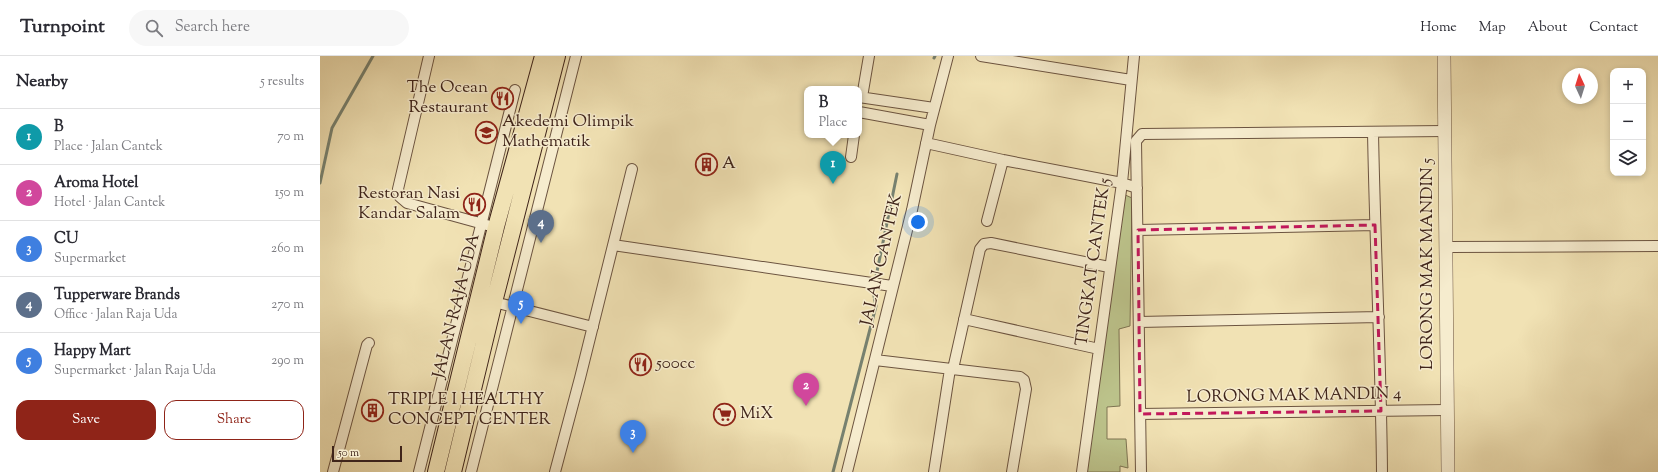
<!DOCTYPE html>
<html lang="en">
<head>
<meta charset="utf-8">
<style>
	:root { --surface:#fff; --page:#f7f7f7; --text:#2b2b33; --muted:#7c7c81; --line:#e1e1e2; --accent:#8f2418 }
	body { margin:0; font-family:"Sorts Mill Goudy",serif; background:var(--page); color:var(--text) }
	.controls { position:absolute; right:12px; top:12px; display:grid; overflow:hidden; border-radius:8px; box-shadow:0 2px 6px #0003 }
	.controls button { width:36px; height:36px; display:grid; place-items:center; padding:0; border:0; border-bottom:1px solid var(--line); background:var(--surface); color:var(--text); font:20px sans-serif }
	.compass { position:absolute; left:1242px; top:12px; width:36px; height:36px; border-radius:50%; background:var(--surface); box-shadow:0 2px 6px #0003; rotate:356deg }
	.scale { position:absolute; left:12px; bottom:10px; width:70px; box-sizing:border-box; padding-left:4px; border:2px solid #3f241a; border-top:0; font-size:11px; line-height:14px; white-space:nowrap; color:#3f241a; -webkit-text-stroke:3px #f6ecce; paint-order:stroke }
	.you { position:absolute; left:598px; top:166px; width:14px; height:14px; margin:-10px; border:3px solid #fff; border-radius:50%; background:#1a73e8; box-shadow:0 0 0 6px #1a73e833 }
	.badge { display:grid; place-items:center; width:26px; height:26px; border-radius:50%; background:var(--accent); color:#fff; font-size:13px; font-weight:700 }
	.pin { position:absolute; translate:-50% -33px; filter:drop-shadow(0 1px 2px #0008) }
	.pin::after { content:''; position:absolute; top:21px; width:14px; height:12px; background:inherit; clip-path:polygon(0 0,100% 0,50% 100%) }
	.popup { position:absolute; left:484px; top:30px; width:58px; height:52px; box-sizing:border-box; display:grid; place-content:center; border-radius:8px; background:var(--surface); filter:drop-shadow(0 1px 3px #0005); font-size:13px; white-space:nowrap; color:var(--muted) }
	.popup b { font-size:15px; color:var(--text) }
	.popup::after { content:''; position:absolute; left:50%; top:100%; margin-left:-8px; border:8px solid transparent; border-top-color:var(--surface) }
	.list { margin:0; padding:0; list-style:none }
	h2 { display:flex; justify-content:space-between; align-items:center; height:52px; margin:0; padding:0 16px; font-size:17px }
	h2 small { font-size:13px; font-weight:400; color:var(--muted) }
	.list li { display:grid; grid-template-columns:26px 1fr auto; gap:12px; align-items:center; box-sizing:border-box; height:56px; padding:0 16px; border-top:1px solid var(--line) }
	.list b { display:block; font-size:15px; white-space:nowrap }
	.list p { margin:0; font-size:13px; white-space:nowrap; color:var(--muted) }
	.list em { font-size:13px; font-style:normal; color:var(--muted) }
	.actions { display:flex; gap:8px; padding:12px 16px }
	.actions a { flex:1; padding:9px 0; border:1px solid var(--accent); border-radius:12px; text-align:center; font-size:14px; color:var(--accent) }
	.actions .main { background:var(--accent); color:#fff }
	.icon { flex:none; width:22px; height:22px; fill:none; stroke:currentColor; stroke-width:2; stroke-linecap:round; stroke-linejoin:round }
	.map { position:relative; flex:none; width:1338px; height:416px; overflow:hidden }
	header { display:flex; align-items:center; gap:24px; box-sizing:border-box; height:56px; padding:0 20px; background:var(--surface); border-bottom:1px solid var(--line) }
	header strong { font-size:19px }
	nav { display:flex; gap:22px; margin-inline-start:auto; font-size:14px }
	.search { width:280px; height:36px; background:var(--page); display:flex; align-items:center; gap:10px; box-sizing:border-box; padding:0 14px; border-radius:22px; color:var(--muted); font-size:15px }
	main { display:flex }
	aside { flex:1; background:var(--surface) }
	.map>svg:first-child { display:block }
</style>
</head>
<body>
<header>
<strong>Turnpoint</strong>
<div class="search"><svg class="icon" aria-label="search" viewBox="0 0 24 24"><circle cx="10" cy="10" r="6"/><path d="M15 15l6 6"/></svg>Search here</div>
<nav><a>Home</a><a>Map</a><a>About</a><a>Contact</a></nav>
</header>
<main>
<aside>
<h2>Nearby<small>5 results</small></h2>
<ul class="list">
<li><span class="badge" style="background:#0f9aa8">1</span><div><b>B</b><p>Place · Jalan Cantek</p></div><em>70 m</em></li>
<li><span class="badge" style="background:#d1479c">2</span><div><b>Aroma Hotel</b><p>Hotel · Jalan Cantek</p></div><em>150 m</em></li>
<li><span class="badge" style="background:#3f7fe0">3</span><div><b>CU</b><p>Supermarket</p></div><em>260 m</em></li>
<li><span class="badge" style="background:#5c6f8a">4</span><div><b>Tupperware Brands</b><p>Office · Jalan Raja Uda</p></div><em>270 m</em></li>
<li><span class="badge" style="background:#3f7fe0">5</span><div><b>Happy Mart</b><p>Supermarket · Jalan Raja Uda</p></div><em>290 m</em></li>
</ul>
<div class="actions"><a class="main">Save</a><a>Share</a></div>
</aside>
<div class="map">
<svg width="1338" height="416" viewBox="0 0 1338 416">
	<rect width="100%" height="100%" fill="#f1e2b4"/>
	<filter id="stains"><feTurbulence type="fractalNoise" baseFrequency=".005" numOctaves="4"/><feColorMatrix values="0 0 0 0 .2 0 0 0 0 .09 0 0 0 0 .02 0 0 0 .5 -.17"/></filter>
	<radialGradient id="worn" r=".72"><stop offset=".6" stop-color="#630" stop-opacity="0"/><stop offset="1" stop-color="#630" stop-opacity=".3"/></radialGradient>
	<!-- green -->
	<path fill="#bcc38b" stroke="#7e7452" d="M803 138 812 142 810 270 799 273 800 350 787 351V383H806L808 412 800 410V416H767Z"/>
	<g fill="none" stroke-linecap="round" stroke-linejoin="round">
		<!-- stream -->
		<path stroke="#77816f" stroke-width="3" d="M614 2 615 0
			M0 127 12 72 53 0
			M513 416 556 250 553 235 577 118"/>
		<defs>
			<path id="minor" d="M109 0 78 133 80 141 87 147 167 169
				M661 0 811 24
				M539 41 614 52
				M542 41 549 0
				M539 56 610 69
				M1053 76C1055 189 1061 303 1062 416
				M606 87 683 104 802 127 817 132
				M531 101 534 79
				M667 165 683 104
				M818 174 1055 169
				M293 189 572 230
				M1127 191 1338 190
				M174 246 273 271
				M644 263 779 293
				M819 266 1059 261
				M555 304 700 321 704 324 706 333 692 416
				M633 313 660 193 664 188 671 187 789 211
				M820 358 1127 354
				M13 416 47 289 49 287
				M99 416 195 34
				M151 416 256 0
				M235 416 260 322 312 113
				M527 416 592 154 610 69 628 0
				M614 416 630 313
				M762 416 802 127 814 0
				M821 416 816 85 822 78 1125 75"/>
			<path id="tertiary" d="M1124 0 1128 416"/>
			<path id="primary" d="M116 416 176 171 223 0
				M133 416 174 246 237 0"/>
		</defs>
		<!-- minor casing -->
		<use href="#minor" stroke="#6c5440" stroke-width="12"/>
		<!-- tertiary casing -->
		<use href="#tertiary" stroke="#6c5440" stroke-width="14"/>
		<!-- primary casing -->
		<use href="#primary" stroke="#3f241a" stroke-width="18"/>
		<!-- minor -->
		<use href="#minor" stroke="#f6ecce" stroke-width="10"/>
		<!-- tertiary -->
		<use href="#tertiary" stroke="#f6ecce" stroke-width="13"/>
		<!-- primary -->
		<use href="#primary" stroke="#f1e2b4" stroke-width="16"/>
	</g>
	<!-- marked area -->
	<path fill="none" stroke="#c2185b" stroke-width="3" stroke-dasharray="8 5" stroke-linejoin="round" d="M1055 169 1061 355 820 358 818 174Z"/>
	<!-- icons -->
	<defs>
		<symbol id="restaurant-ring" viewBox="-11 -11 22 22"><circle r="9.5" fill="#f6ecce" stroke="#8f2418" stroke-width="1.5"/><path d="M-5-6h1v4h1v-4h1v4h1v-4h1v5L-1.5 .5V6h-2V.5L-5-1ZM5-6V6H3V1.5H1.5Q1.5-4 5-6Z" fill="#8f2418"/></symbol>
		<symbol id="school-ring" viewBox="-11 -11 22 22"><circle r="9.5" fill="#f6ecce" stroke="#8f2418" stroke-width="1.5"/><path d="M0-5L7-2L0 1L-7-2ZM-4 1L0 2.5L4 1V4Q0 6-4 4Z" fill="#8f2418"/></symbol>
		<symbol id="building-ring" viewBox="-11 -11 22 22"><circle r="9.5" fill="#f6ecce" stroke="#8f2418" stroke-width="1.5"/><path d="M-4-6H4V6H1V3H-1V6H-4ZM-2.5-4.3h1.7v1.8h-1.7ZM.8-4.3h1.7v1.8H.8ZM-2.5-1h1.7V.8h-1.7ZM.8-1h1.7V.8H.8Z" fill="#8f2418"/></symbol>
		<symbol id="supermarket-ring" viewBox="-11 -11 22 22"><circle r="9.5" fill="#f6ecce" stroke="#8f2418" stroke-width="1.5"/><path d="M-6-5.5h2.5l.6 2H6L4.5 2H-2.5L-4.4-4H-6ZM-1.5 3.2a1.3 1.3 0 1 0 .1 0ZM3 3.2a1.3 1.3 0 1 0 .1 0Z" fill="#8f2418"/></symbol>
	</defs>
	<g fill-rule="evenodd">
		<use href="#restaurant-ring" x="170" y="30" width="25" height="25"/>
		<use href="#school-ring" x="154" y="64" width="25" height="25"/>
		<use href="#building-ring" x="374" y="96" width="25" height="25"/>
		<use href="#restaurant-ring" x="142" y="136" width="25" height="25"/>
		<use href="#restaurant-ring" x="308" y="296" width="25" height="25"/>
		<use href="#building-ring" x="40" y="342" width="25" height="25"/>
		<use href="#supermarket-ring" x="392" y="346" width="25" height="25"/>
	</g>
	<g text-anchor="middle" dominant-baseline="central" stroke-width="3" stroke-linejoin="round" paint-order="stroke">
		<!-- poi labels -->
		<g font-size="17" fill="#3f241a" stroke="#f6ecce" text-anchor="start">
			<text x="168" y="32" text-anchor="end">The Ocean<tspan x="168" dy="20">Restaurant</tspan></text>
			<text x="182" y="66">Akedemi Olimpik<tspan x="182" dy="20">Mathematik</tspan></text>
			<text x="402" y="108">A</text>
			<text x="140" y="138" text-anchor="end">Restoran Nasi<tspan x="140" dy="20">Kandar Salam</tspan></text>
			<text x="336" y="308">500cc</text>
			<text x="68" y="344">TRIPLE I HEALTHY<tspan x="68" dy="20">CONCEPT CENTER</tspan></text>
			<text x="420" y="358">MiX</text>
		</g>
		<!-- street labels -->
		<g font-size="17" fill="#3f241a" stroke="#f6ecce">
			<text transform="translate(562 204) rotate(-77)">JALAN CANTEK</text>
			<text transform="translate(774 206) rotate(-82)">TINGKAT CANTEK 5</text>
			<text transform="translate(1108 208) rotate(-90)">LORONG MAK MANDIN 5</text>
			<text transform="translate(137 250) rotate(-76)">JALAN RAJA UDA</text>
			<text transform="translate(974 340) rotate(-1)">LORONG MAK MANDIN 4</text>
		</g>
	</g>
	<rect width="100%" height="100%" filter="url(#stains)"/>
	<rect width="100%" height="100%" fill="url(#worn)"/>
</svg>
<div class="controls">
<button>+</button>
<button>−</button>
<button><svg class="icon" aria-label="layers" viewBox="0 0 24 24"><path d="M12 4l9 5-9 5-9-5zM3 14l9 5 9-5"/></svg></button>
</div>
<svg class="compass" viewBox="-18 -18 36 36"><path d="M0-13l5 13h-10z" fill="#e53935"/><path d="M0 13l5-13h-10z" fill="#7c7c81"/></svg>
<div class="scale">50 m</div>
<div class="you"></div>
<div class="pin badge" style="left:513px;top:128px;background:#0f9aa8">1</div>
<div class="popup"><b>B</b>Place</div>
<div class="pin badge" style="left:486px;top:350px;background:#d1479c">2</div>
<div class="pin badge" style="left:313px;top:397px;background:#3f7fe0">3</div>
<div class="pin badge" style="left:221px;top:187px;background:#5c6f8a">4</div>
<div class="pin badge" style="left:201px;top:268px;background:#3f7fe0">5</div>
</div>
</main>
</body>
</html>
